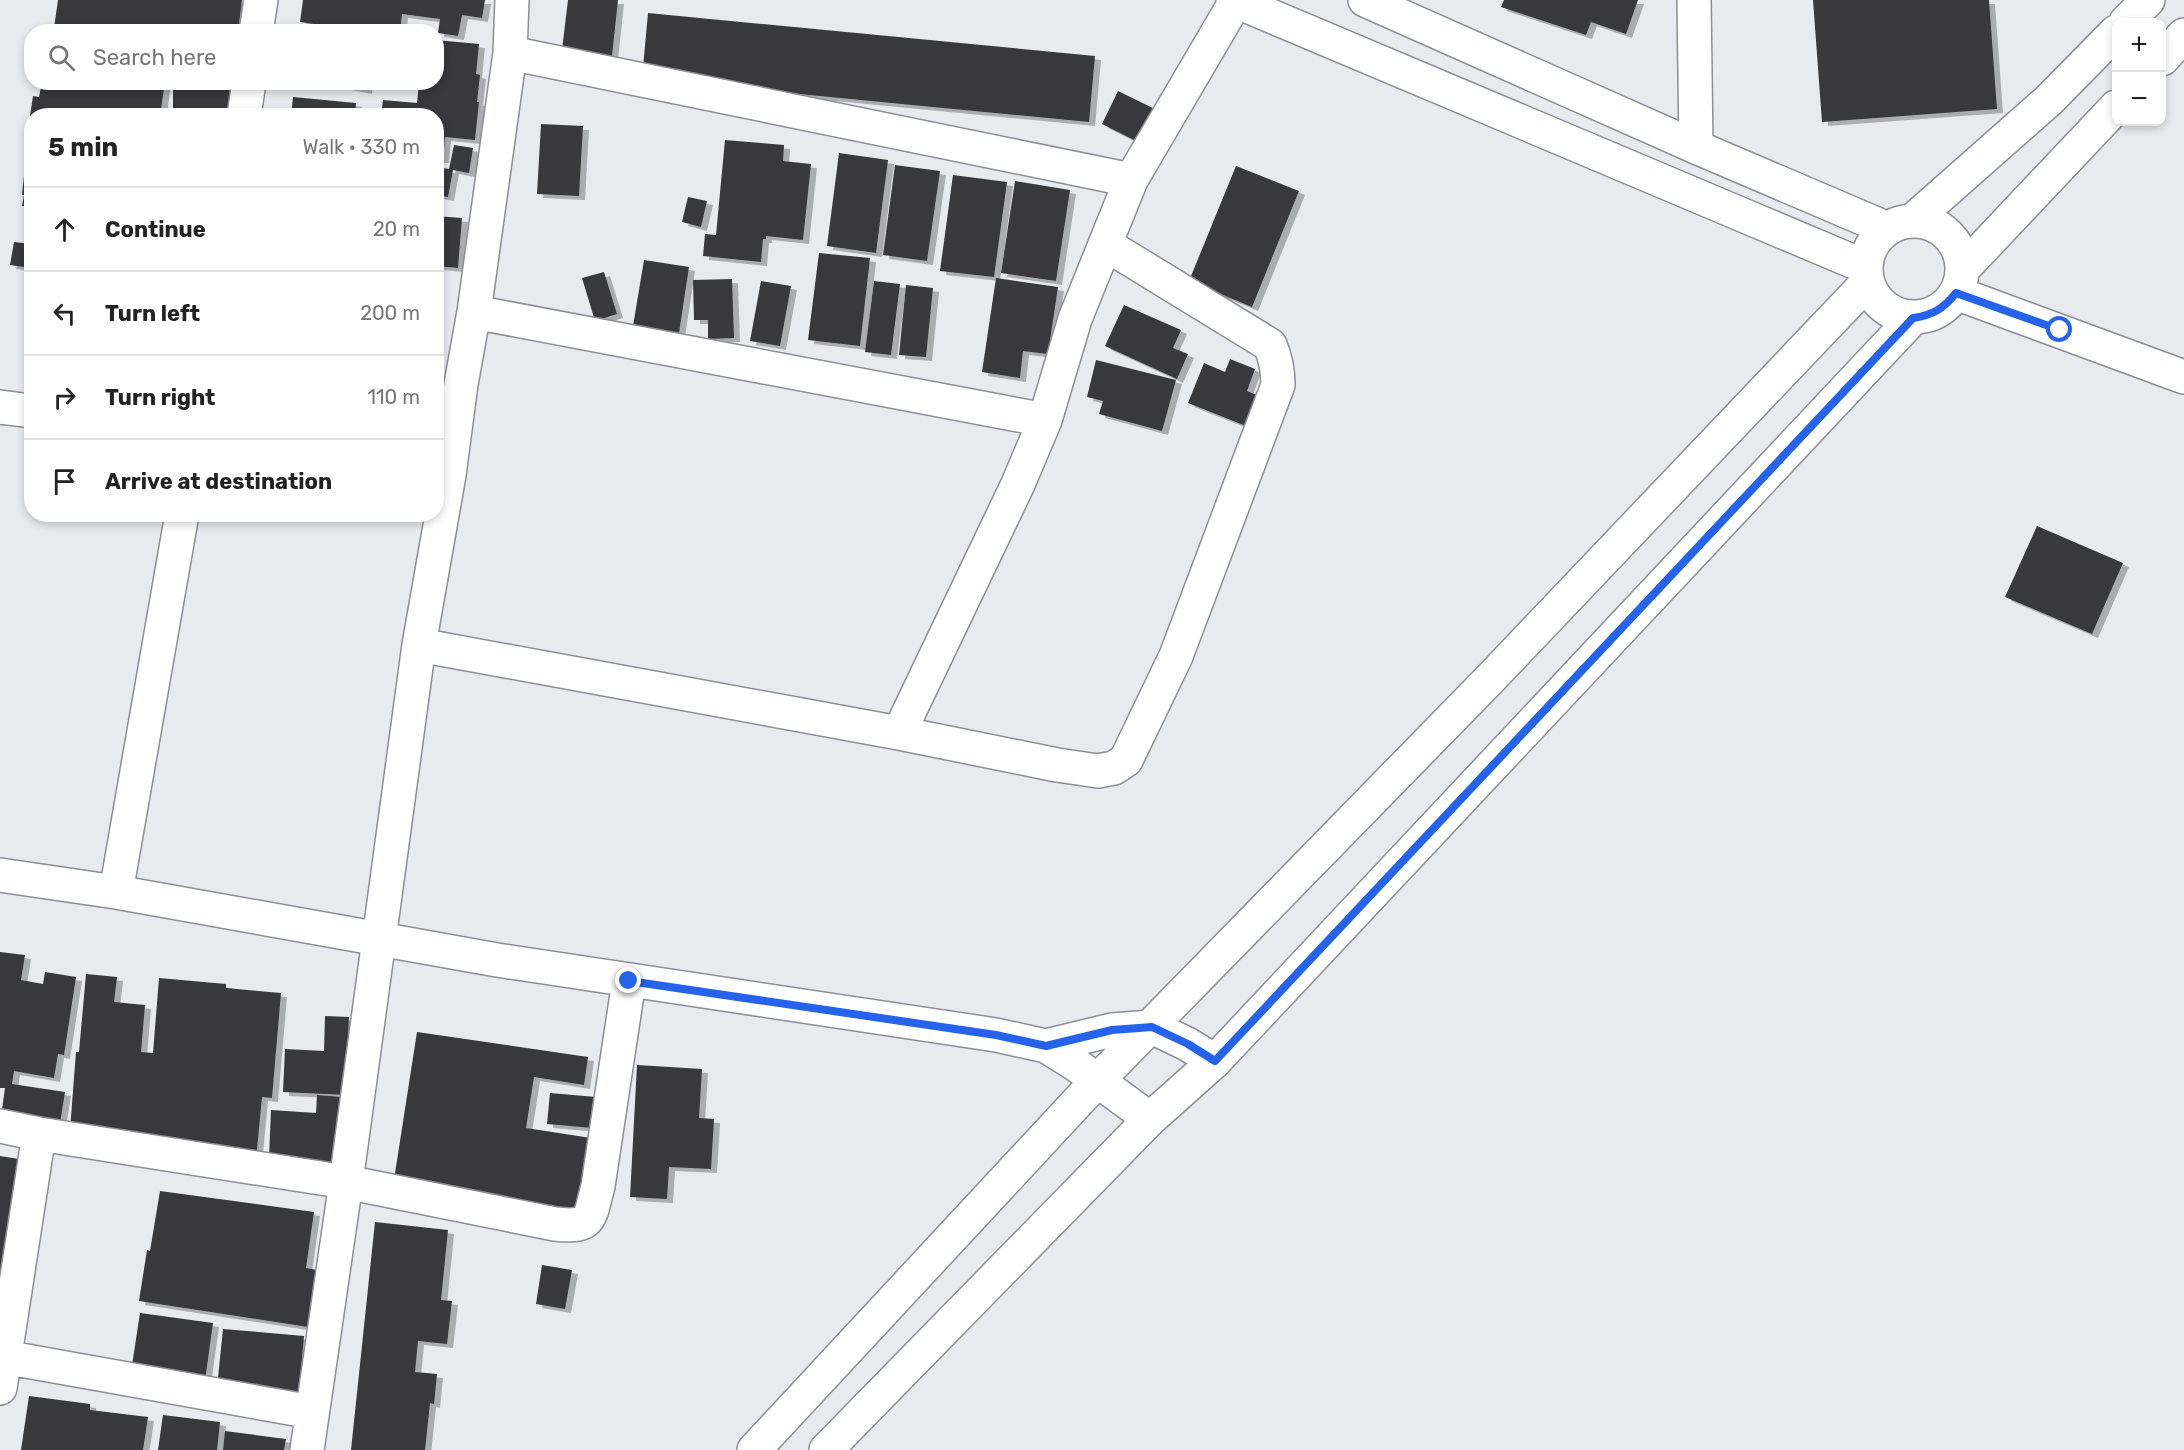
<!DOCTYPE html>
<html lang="en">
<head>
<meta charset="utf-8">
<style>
	:root { --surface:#fff; --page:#f6f6f6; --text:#222; --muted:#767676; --line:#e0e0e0 }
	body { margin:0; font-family:Rubik,sans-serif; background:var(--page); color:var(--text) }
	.controls { position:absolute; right:18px; top:18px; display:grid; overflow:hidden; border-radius:12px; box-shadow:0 3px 9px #0003 }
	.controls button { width:54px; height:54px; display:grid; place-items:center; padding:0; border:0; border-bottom:2px solid var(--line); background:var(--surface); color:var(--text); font:30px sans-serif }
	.stop { position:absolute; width:18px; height:18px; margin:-14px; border:4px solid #2563eb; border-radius:50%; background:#fff }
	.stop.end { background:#2563eb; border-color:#fff; box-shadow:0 2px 6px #0008 }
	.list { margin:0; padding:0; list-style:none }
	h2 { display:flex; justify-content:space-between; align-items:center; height:78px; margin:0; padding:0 24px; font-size:26px }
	h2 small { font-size:20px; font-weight:400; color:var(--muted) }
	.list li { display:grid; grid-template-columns:39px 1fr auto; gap:18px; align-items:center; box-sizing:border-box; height:84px; padding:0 24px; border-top:2px solid var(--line) }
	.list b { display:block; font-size:22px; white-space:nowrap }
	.list em { font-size:20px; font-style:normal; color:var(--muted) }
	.icon { flex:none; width:33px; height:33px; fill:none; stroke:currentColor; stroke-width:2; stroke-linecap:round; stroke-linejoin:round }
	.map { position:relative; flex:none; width:2184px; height:1450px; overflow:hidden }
	.search { position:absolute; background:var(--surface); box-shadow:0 3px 9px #0003; left:24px; top:24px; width:420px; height:66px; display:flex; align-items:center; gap:15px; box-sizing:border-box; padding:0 21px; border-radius:24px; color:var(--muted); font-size:22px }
	.panel { position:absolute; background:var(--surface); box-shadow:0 3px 9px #0003; left:24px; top:108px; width:420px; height:414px; border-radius:24px }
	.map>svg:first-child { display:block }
</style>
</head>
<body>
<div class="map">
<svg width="2184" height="1450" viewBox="0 0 2184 1450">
	<defs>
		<filter id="shadow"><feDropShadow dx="6" dy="4" stdDeviation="0" flood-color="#0004"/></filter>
	</defs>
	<rect width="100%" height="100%" fill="#e9eaf0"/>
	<!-- building -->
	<path fill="#37383d" filter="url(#shadow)" d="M58 0H242L238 32H49L50 27 54 28Z
		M303 0H485L482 18 462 15 458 36 438 33 440 19 402 14 400 32H320L321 25 300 22Z
		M568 0H618L612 56 562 50Z
		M1504 0H1638L1626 34 1591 22 1586 35 1501 7Z
		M1813 0H1989L1997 109 1822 122Z
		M648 13 1095 56 1089 122 642 79Z
		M436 40 479 44 476 74 480 75 477 102H479L475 140 445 137 443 159H436V116H381L383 100 417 103 419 82H436Z
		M42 82H165L160 116 112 114V116H30L33 96 39 97Z
		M173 82H232V116H173Z
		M324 82H367L366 90Z
		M1118 91 1161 112 1144 145 1102 124Z
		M293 97 356 103 355 116H291Z
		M30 117H32V207L22 206 24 195H22Z
		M541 124 583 126 579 196 537 194Z
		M725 140 784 145 783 161 811 164 803 240 766 236V239H763L761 262 703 256 705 234 716 235Z
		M454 145 473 148 469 173 453 170 448 197 436 195V167L449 169Z
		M839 153 888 160 876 253 827 246Z
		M895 165 940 171 927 261 883 255Z
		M1236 166 1299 191 1252 307 1189 281Z
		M953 175 1007 182 994 277 940 271Z
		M1015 181 1070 190 1056 281 1001 273Z
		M688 197 707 201 701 227 682 222Z
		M436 216 462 218 458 268 436 266Z
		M14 242 32 244V268L10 265Z
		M819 253 870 258 860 346 808 340Z
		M644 260 689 267 679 333 633 326Z
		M604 272 617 314 595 321 582 278Z
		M996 278 1058 287 1048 354 1023 351 1020 378 982 372Z
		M732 279 734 338 708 339V320H694L693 280Z
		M761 281 791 286 780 346 750 341Z
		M874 281 900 284 891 355 865 352Z
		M906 285 933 288 926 357 899 355Z
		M1124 305 1181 330 1173 348 1188 354 1177 379 1105 346Z
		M1230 359 1255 369 1247 391 1269 400 1256 430 1188 403 1204 363 1225 372Z
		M1096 360 1176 380 1162 431 1099 414 1103 401 1087 397Z
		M2037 526 2123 563 2092 634 2005 597Z
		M0 952 25 955 21 980 43 984 45 972 76 977 64 1055 58 1054 54 1078 14 1071 12 1084 65 1092 58 1136 0 1124 5 1088H0Z
		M86 974 117 977 114 1002 145 1005 141 1052 153 1053 159 978 226 984V988L281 993 272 1098 262 1097 256 1160 69 1143 76 1052H79Z
		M325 1016 349 1017 346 1095 283 1092 285 1049 324 1051Z
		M417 1032 588 1057 584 1085 534 1077 526 1128 604 1140 590 1230 391 1199Z
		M637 1065 702 1069 699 1118 714 1119 711 1169 669 1167 667 1199 630 1197Z
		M550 1093 596 1097 593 1128 547 1124Z
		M317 1095 342 1097 338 1182 269 1158 271 1110 316 1113Z
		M0 1156 19 1159 0 1368Z
		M160 1191 314 1212 306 1268 317 1270 308 1327 139 1301 147 1250 150 1251Z
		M375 1222 448 1230 441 1300 452 1301 447 1344 418 1341 415 1372 437 1374 434 1404 430 1403 425 1450H351Z
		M542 1265 572 1270 565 1309 536 1304Z
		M140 1313 213 1323 203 1395 129 1385Z
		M223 1329 304 1336 297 1415 215 1407Z
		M29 1396 90 1404V1410L148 1417 143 1450H21Z
		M163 1415 220 1422 217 1450H158Z
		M225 1431 286 1439 284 1450H223Z"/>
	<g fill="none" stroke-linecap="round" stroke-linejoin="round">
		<defs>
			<path id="minor" d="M1694 0 1696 147
				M256 32 261 0
				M510 53 1131 180 1075 319 1045 420 1018 484 899 733
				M244 116 249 82
				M1131 180 1236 1
				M1956 293 2184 377
				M474 312 1045 420
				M0 407 32 411
				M419 645 899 733 1057 765 1098 771 1114 768 1126 760 1176 656 1278 385C1278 370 1276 359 1270 345L1105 244
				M0 875 116 892 497 960 996 1035 1046 1046 1075 1064 1150 1119
				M116 892 182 514
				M1046 1046 1112 1030 1152 1027 1187 1044 1215 1061
				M0 1126 39 1134 346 1182 555 1224C593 1228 589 1219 598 1186L629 981
				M4 1357 312 1412
				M0 1388 39 1134
				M307 1450 346 1182 419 645 449 475 461 384 474 312 510 53 512 0"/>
			<path id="major" d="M1233 0 1866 267
				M1365 0 1696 147 1888 229
				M2126 22 2148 0
				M2162 59 2184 35
				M1866 269a48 48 0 1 1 96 0a48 48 0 1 1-96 0Z
				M1912 221 2048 101 2116 32
				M1963 269 2116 107
				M754 1450 1097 1081 1489 680 1867 283
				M826 1450 1150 1119 1215 1061 1913 318"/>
		</defs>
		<!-- minor casing -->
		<use href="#minor" stroke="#8d8e94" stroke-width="36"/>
		<!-- major casing -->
		<use href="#major" stroke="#8d8e94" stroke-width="36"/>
		<!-- minor -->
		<use href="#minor" stroke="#fff" stroke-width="33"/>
		<!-- major -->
		<use href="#major" stroke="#fff" stroke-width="33"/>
	</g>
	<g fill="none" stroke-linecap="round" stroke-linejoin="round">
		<!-- route -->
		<path stroke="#2563eb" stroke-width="8" d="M629 981 996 1035 1046 1046 1112 1030 1152 1027 1188 1044 1215 1061 1913 318C1933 315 1943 309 1956 293L2060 330"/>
	</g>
</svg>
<div class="controls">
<button>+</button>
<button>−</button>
</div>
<div class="stop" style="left:2060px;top:330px"></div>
<div class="stop end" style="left:629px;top:981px"></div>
<div class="search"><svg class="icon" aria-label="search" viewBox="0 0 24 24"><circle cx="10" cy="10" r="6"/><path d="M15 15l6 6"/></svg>Search here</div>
<section class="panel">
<h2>5 min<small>Walk · 330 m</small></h2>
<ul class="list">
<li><svg class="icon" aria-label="ahead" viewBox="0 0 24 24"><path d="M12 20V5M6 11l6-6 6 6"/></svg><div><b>Continue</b></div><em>20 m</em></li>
<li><svg class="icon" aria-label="left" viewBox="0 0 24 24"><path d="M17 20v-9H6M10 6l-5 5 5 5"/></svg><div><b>Turn left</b></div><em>200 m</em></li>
<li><svg class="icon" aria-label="right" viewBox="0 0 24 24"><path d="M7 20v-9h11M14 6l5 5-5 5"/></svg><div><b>Turn right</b></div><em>110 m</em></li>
<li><svg class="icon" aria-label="arrive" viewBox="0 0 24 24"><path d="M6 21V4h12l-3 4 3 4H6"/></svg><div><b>Arrive at destination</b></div></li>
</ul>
</section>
</div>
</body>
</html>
